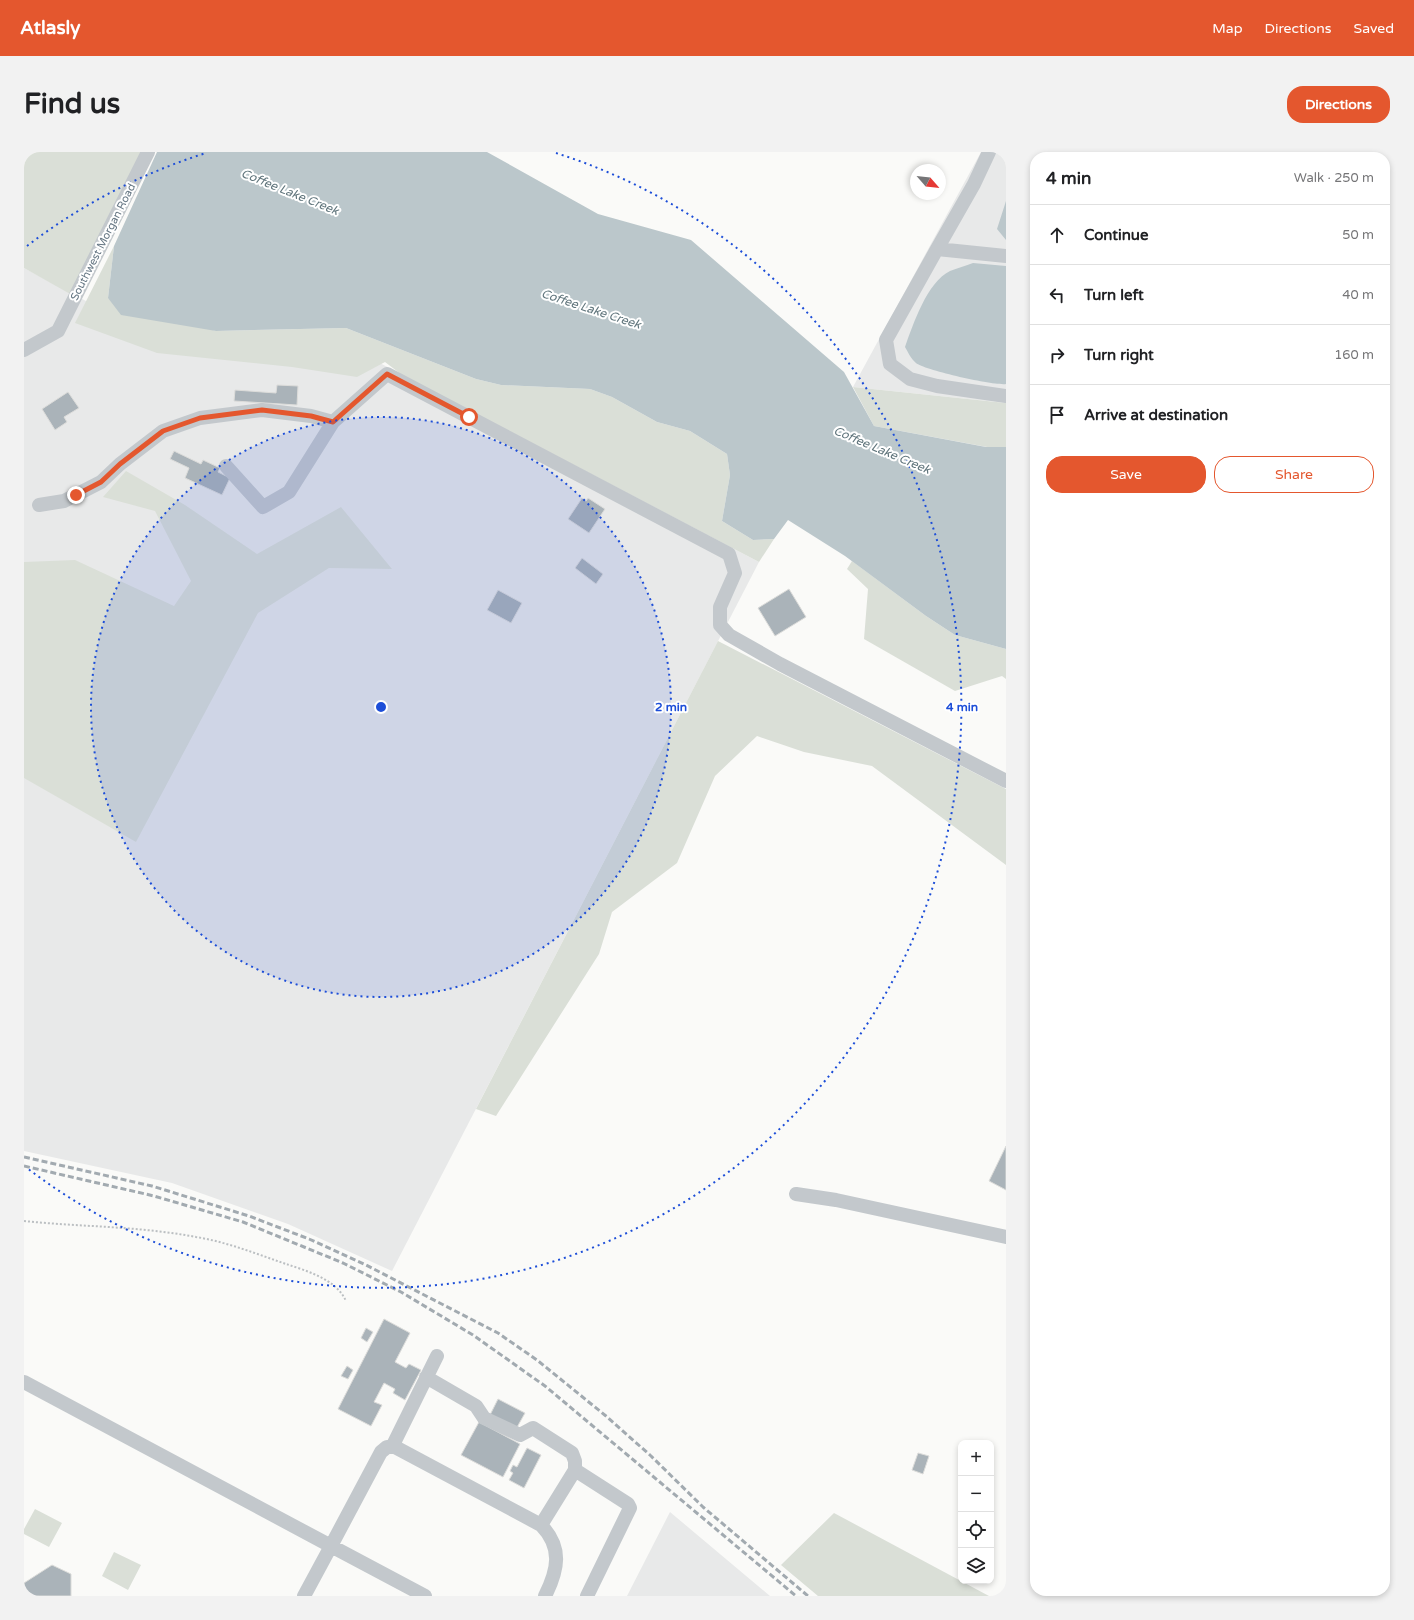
<!DOCTYPE html>
<html lang="en">
<head>
<meta charset="utf-8">
<style>
	:root { --surface:#fff; --page:#f2f2f2; --text:#202124; --muted:#757577; --line:#e0e0e0; --accent:#e4572e }
	body { margin:0; font-family:"Varela Round",sans-serif; background:var(--page); color:var(--text) }
	.controls { position:absolute; right:12px; bottom:12px; display:grid; overflow:hidden; border-radius:8px; box-shadow:0 2px 6px #0003 }
	.controls button { width:36px; height:36px; display:grid; place-items:center; padding:0; border:0; border-bottom:1px solid var(--line); background:var(--surface); color:var(--text); font:20px sans-serif }
	.compass { position:absolute; left:886px; top:12px; width:36px; height:36px; border-radius:50%; background:var(--surface); box-shadow:0 2px 6px #0003; rotate:118deg }
	.stop { position:absolute; width:12px; height:12px; margin:-9px; border:3px solid #e4572e; border-radius:50%; background:#fff }
	.stop.end { background:#e4572e; border-color:#fff; box-shadow:0 1px 4px #0008 }
	.list { margin:0; padding:0; list-style:none }
	h2 { display:flex; justify-content:space-between; align-items:center; height:52px; margin:0; padding:0 16px; font-size:17px }
	h2 small { font-size:13px; font-weight:400; color:var(--muted) }
	.list li { display:grid; grid-template-columns:26px 1fr auto; gap:12px; align-items:center; box-sizing:border-box; height:60px; padding:0 16px; border-top:1px solid var(--line) }
	.list b { display:block; font-size:15px; white-space:nowrap }
	.list em { font-size:13px; font-style:normal; color:var(--muted) }
	.actions { display:flex; gap:8px; padding:12px 16px }
	.actions a { flex:1; padding:9px 0; border:1px solid var(--accent); border-radius:16px; text-align:center; font-size:14px; color:var(--accent) }
	.actions .main { background:var(--accent); color:#fff }
	.icon { flex:none; width:22px; height:22px; fill:none; stroke:currentColor; stroke-width:2; stroke-linecap:round; stroke-linejoin:round }
	.map { position:relative; flex:none; width:982px; height:1444px; overflow:hidden; border-radius:16px }
	header { display:flex; align-items:center; gap:24px; box-sizing:border-box; height:56px; padding:0 20px; background:var(--accent); color:#fff }
	header strong { font-size:19px }
	nav { display:flex; gap:22px; margin-inline-start:auto; font-size:14px }
	.intro { display:flex; align-items:center; justify-content:space-between; box-sizing:border-box; height:96px; padding:0 24px }
	h1 { margin:0; font-size:28px }
	.button { padding:10px 18px; border-radius:16px; background:var(--accent); color:#fff; font-size:14px; font-weight:700 }
	main { display:flex; gap:24px; padding:0 24px }
	aside { flex:1; background:var(--surface); border-radius:16px; box-shadow:0 2px 6px #0003 }
	.map>svg:first-child { display:block }
</style>
</head>
<body>
<header>
<strong>Atlasly</strong>
<nav><a>Map</a><a>Directions</a><a>Saved</a></nav>
</header>
<div class="intro"><h1>Find us</h1><a class="button">Directions</a></div>
<main>
<div class="map">
<svg width="982" height="1444" viewBox="0 0 982 1444">
	<rect width="100%" height="100%" fill="#fafaf8"/>
	<!-- built -->
	<path fill="#e8e9e9" d="M957 0H982V251L829 235Z
		M0 116 122 181 352 209 735 410 368 1119 264 1072 148 1031 0 999Z
		M646 1360 746 1444H603Z"/>
	<!-- green -->
	<path fill="#dadfd7" d="M0 0H120L48 143 0 116Z
		M90 94 84 146 192 179 322 176 452 227 477 233 566 237 588 245 633 270 666 279 703 302 706 323 698 369 729 388 750 387 735 410 378 223 361 210 333 225 268 215 133 201 51 171Z
		M829 235 982 251V295H963L850 274Z
		M102 319 161 353 233 402 317 355 368 417 305 416 234 461 112 690 0 626V410L51 408 150 454 167 429 131 359 79 345Z
		M828 409 902 464 931 483 982 497V527L978 524 931 539 840 487 844 437 823 417Z
		M694 489 982 637V713L848 614 780 600 733 584 691 624 653 711 588 760 575 802 472 964 452 957Z
		M11 1357 38 1371 25 1395 0 1382V1377Z
		M810 1361 965 1444H794L757 1413Z
		M90 1400 117 1413 104 1438 78 1424Z"/>
	<!-- water -->
	<path fill="#bbc7cb" d="M133 0H463L574 62 667 88 820 220 850 274 962 295H982V497L931 483 902 464 821 404 764 368 750 387 729 388 698 369 706 323 703 302 666 279 633 270 588 245 566 237 477 233 452 227 322 176 192 179 97 163 84 146 90 94Z
		M982 49V88L973 77Z
		M949 111 982 114V232C971 234 900 218 892 211 887 207 884 200 881 195 889 173 903 130 926 119 933 116 942 114 949 111Z"/>
	<!-- building -->
	<path fill="#aab3b9" stroke="#dcdcda" d="M253 233 274 234 273 253 210 249 211 238 252 241Z
		M44 240 55 256 40 265 43 270 31 278 18 257Z
		M150 299 177 312 179 308 196 316 194 320 206 326 198 343 161 326 165 316 146 307Z
		M558 346 562 349 564 346 581 357 565 381 544 367Z
		M558 406 579 422 572 432 551 416Z
		M765 437 782 465 751 484 734 456Z
		M474 438 498 451 487 471 463 458Z
		M982 994V1038L965 1029Z
		M360 1167 386 1181 371 1210 382 1216 385 1212 397 1218 381 1248 369 1241 371 1237 360 1231 350 1250 358 1253 347 1274 314 1257Z
		M342 1176 349 1180 343 1190 337 1186Z
		M323 1214 329 1218 324 1227 317 1224Z
		M474 1247 501 1261 492 1277 466 1263Z
		M455 1270 496 1292 479 1325 437 1303Z
		M503 1296 517 1303 500 1336 485 1328 489 1321 486 1319 489 1313 493 1315Z
		M894 1301 905 1304 899 1322 888 1318Z
		M28 1413 47 1422V1444H0V1431Z"/>
	<g fill="none" stroke-linecap="round" stroke-linejoin="round">
		<!-- path -->
		<path stroke="#bbbfc2" stroke-width="2" stroke-dasharray="2 2" stroke-linecap="butt" d="M0 1069C57 1075 115 1074 172 1085 203 1090 233 1102 262 1112 283 1119 312 1127 322 1149"/>
		<!-- minor -->
		<path stroke="#c3c8cc" stroke-width="14" d="M965 0 950 32 913 97 982 104
			M913 97 862 188 866 212 886 227 913 234 982 244
			M0 198 34 179 124 0
			M202 314 239 355 265 340 309 270 363 222 705 402 711 421 696 455V473L705 483 756 512 982 629
			M15 353 40 349 77 330 96 312 139 279 176 266 238 258 287 264 309 270
			M772 1042 812 1048 982 1085
			M402 1225 452 1254 460 1266 496 1283 509 1276 548 1301 551 1309V1318
			M0 1230 307 1394 280 1444
			M368 1295 413 1204
			M517 1373 551 1318 604 1352 606 1356 563 1444
			M401 1444 307 1394 357 1300 363 1295H371L517 1373C539 1396 534 1418 521 1444"/>
		<!-- rail -->
		<path stroke="#a2aab0" stroke-width="3" stroke-dasharray="6 3" stroke-linecap="butt" d="M0 1005 128 1034 225 1064 285 1087 342 1113 474 1181 513 1208 582 1264 627 1304 679 1355 784 1444
			M0 1014 130 1044 219 1070 319 1111 377 1140 449 1183 521 1234 772 1444"/>
	</g>
	<g fill="none" stroke-linecap="round" stroke-linejoin="round">
		<!-- route -->
		<path stroke="#e4572e" stroke-width="5" d="M52 343 77 330 96 312 139 279 176 266 238 258 287 264 309 270 363 222 445 265"/>
	</g>
	<!-- distance rings -->
	<circle cx="357" cy="555" r="290" fill="#1d4ed8" fill-opacity=".12"/>
	<g fill="none" stroke="#1d4ed8" stroke-width="2" stroke-dasharray="2 4">
		<circle cx="357" cy="555" r="290"/>
		<path d="M3 94A581 581 0 0 1 182 1M532 1A581 581 0 1 1 3 1016"/>
	</g>
	<g text-anchor="middle" dominant-baseline="central" stroke-width="4" stroke-linejoin="round" paint-order="stroke">
		<!-- street labels -->
		<g font-size="11" fill="#657683" stroke="#fff">
			<text transform="translate(79 90) rotate(-63)">Southwest Morgan Road</text>
		</g>
		<!-- water labels -->
		<g font-size="12" font-style="italic" fill="#60757c" stroke="#fff">
			<text transform="translate(266 40) rotate(22)">Coffee Lake Creek</text>
			<text transform="translate(567 157) rotate(18)">Coffee Lake Creek</text>
			<text transform="translate(858 298) rotate(23)">Coffee Lake Creek</text>
		</g>
	</g>
	<circle cx="357" cy="555" r="6" fill="#1d4ed8" stroke="#fff" stroke-width="2"/>
	<g font-size="12" text-anchor="middle" font-weight="bold" fill="#1d4ed8" stroke="#fff" stroke-width="4" stroke-linejoin="round" paint-order="stroke">
		<text x="647" y="559">2 min</text>
		<text x="938" y="559">4 min</text>
	</g>
</svg>
<div class="controls">
<button>+</button>
<button>−</button>
<button><svg class="icon" aria-label="locate" viewBox="0 0 24 24"><circle cx="12" cy="12" r="6"/><path d="M12 2v4M12 18v4M2 12h4M18 12h4"/></svg></button>
<button><svg class="icon" aria-label="layers" viewBox="0 0 24 24"><path d="M12 4l9 5-9 5-9-5zM3 14l9 5 9-5"/></svg></button>
</div>
<svg class="compass" viewBox="-18 -18 36 36"><path d="M0-13l5 13h-10z" fill="#e53935"/><path d="M0 13l5-13h-10z" fill="#757577"/></svg>
<div class="stop" style="left:445px;top:265px"></div>
<div class="stop end" style="left:52px;top:343px"></div>
</div>
<aside>
<h2>4 min<small>Walk · 250 m</small></h2>
<ul class="list">
<li><svg class="icon" aria-label="ahead" viewBox="0 0 24 24"><path d="M12 20V5M6 11l6-6 6 6"/></svg><div><b>Continue</b></div><em>50 m</em></li>
<li><svg class="icon" aria-label="left" viewBox="0 0 24 24"><path d="M17 20v-9H6M10 6l-5 5 5 5"/></svg><div><b>Turn left</b></div><em>40 m</em></li>
<li><svg class="icon" aria-label="right" viewBox="0 0 24 24"><path d="M7 20v-9h11M14 6l5 5-5 5"/></svg><div><b>Turn right</b></div><em>160 m</em></li>
<li><svg class="icon" aria-label="arrive" viewBox="0 0 24 24"><path d="M6 21V4h12l-3 4 3 4H6"/></svg><div><b>Arrive at destination</b></div></li>
</ul>
<div class="actions"><a class="main">Save</a><a>Share</a></div>
</aside>
</main>
</body>
</html>
